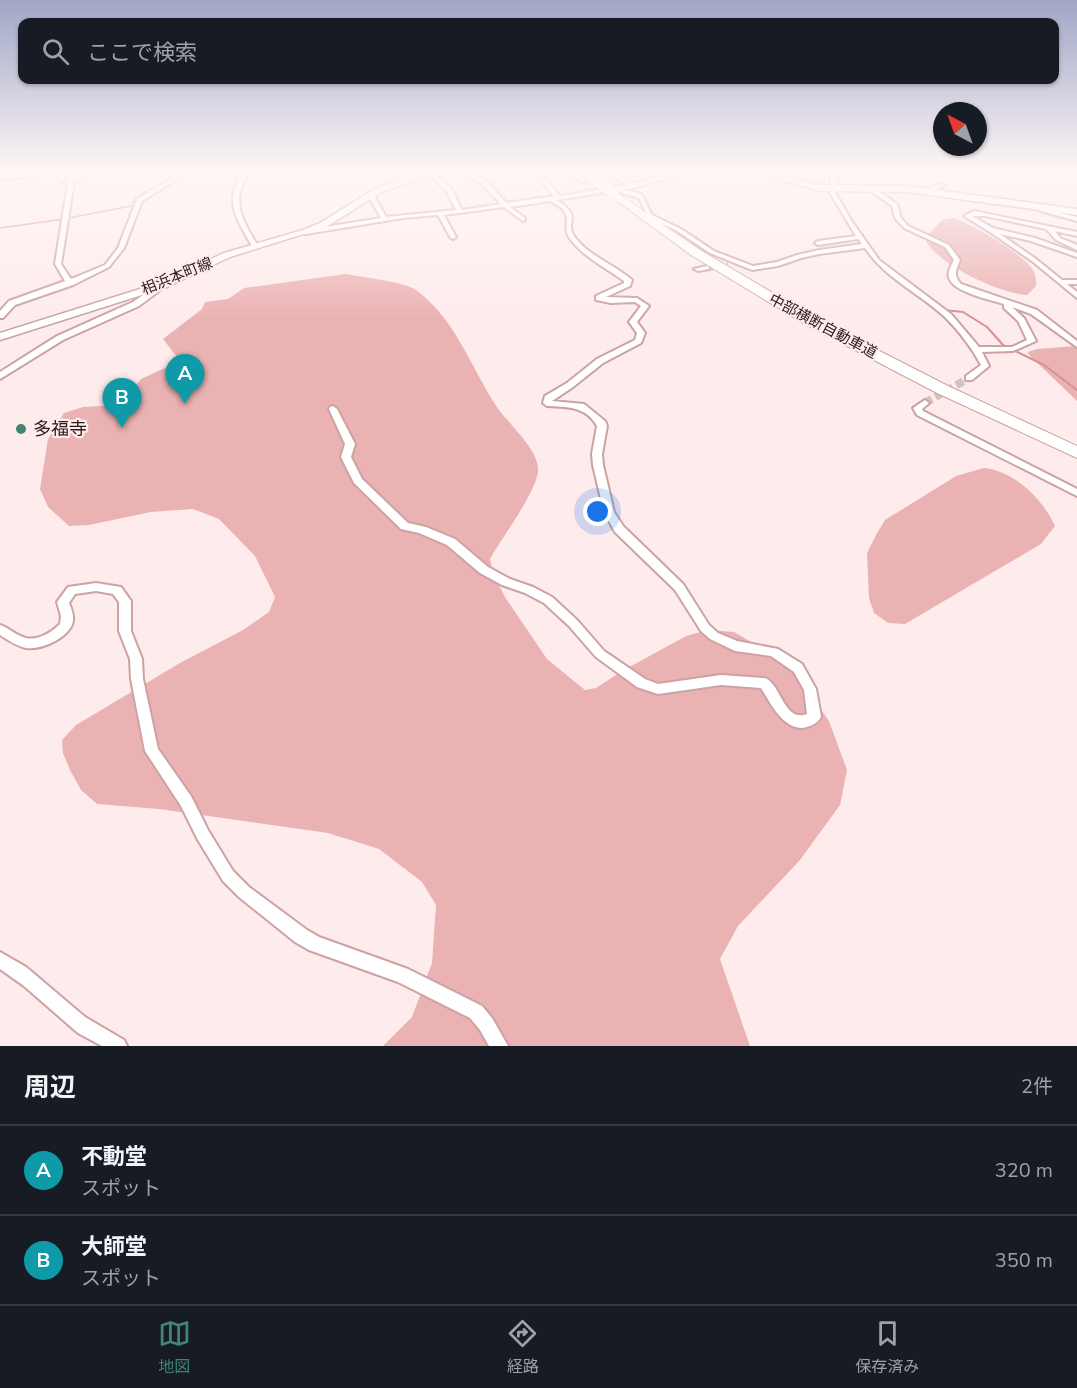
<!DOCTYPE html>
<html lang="ja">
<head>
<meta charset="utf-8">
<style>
	:root { --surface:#171b24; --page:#20242c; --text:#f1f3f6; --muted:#9ea1a6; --line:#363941; --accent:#428476 }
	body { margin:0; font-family:"Nunito Sans","Noto Sans JP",sans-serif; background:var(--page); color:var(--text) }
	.compass { position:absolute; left:933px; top:102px; width:54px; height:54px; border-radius:50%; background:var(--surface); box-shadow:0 2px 4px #0004; rotate:319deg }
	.you { position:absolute; left:598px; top:512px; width:21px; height:21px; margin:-15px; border:4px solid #fff; border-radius:50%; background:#1a73e8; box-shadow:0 0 0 9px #1a73e833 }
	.badge { display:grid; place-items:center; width:39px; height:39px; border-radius:50%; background:var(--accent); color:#fff; font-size:20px; font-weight:700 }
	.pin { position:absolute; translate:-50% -50px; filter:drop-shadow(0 2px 3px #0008) }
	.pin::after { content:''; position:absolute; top:32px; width:21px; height:18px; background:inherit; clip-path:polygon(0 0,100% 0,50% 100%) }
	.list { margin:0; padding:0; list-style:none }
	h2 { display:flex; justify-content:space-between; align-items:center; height:78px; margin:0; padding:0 24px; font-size:26px }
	h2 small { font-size:20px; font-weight:400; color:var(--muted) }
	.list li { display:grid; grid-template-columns:39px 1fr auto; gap:18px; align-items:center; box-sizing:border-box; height:90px; padding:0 24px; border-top:2px solid var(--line) }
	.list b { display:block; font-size:22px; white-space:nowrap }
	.list p { margin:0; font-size:20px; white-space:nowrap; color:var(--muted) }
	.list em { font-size:20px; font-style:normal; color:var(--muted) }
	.icon { flex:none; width:33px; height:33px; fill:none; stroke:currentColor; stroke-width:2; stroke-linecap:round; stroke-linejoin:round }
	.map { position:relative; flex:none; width:1077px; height:1046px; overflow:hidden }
	.search { position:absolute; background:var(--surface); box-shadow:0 2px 4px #0004; left:18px; right:18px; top:18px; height:66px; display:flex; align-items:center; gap:15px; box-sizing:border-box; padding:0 21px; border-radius:12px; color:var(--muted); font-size:22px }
	.sheet { height:258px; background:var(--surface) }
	nav { display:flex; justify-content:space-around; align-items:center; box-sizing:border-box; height:84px; border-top:2px solid var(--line); background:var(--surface); font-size:16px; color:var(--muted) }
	nav a { display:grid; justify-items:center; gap:3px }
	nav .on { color:var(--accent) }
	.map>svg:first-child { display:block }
</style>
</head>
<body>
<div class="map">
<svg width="1077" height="1046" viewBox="0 0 1077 1046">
	<rect width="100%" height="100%" fill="#feecec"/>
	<!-- green -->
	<path fill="#ebb2b4" d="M953 218C971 223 1027 256 1034 272 1036 276 1036 282 1036 286L1027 295C1001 294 933 263 925 238L942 220Z
		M346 274C362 277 405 282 416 290 457 320 472 371 499 410 511 426 539 451 538 470 538 490 501 539 490 559L493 573 505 597 547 659 585 690 596 688 622 671 686 636 707 630 734 632 763 649 797 675 829 721 847 770 840 805 800 860 738 926 720 959 750 1046H383L412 1017 432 963 436 905 422 882 379 849 328 833 159 809 97 804 81 790 70 770 63 753 62 740 76 725 180 663 243 630 269 612 275 597 255 556 219 519 193 509 151 512 89 525 69 526 48 507 40 489 48 439 64 413 83 407 103 406 126 397 141 379 180 361 163 339 202 309 205 302 228 299 244 288Z
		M1077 346V401L1029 355 1028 352 1037 349Z
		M984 468C1014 471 1043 499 1055 526L1041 544 905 624 888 623 874 613 869 598 867 553 876 535 885 520 956 476Z"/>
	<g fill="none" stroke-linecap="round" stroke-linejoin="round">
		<!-- stream-far1 -->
		<path stroke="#d59193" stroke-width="1.5" d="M810 172 827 186
			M132 203 145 191
			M69 218 131 206
			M0 228 64 219"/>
		<!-- stream -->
		<path stroke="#d59193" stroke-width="2" d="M944 310 963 312 987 327 1003 345 1044 365 1077 390"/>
		<!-- street-tunnel-far1 -->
		<path stroke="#d4c2c2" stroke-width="7" stroke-dasharray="7 3" stroke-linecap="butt" d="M707 268 728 264"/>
		<!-- street-tunnel -->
		<path stroke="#d4c2c2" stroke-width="8" stroke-dasharray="8 4" stroke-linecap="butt" d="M925 403 969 378"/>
		<defs>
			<path id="street" d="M47 172H66L69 174 64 178 69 179 70 172H76L75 178 83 175 79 172H85L90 175 83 180 74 182 61 264 71 279 105 265 118 248 137 199 183 172H189L142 201 124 248 109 267 73 285 15 305 3 318H0V311L9 301 65 281 55 264 68 182 58 180V178L62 174 61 173 0 180V176Z
				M243 172H249C230 201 242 220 258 246L255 248C250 244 247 238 244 232 231 210 228 194 243 172Z
				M394 172H401L415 179 410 180Z
				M464 172C481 170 496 193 507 203L554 196 533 172H539L560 196 627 185 607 172H613L633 183 680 172H688L633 188 557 200C584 218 564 220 574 236 588 256 614 264 632 280L630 286 606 297 637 298 649 306 637 322 645 333 641 343 603 363 573 387 552 401 584 404 605 421 607 426 602 454 603 465 614 512 623 526 683 584 709 625 718 633 737 641 778 649 802 664 816 689 821 717C818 722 815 724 810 726 786 736 771 704 761 688L721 685 658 694 637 687 596 657 569 626 544 603 525 593 502 585 480 573 447 545 419 533 401 529 354 483 341 457 345 444 329 409 330 407 333 406 337 409 355 444 351 457 362 479 408 523 426 527 455 539 488 567 510 579 533 587 552 597 577 620 604 651 645 679 658 684 721 675 765 678C781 684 784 723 807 714L804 690 794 672 771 656 735 651 710 639 701 631 675 590 615 532 604 512 593 465 592 454 597 426C586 406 567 407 547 406L543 403 545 396 567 383 597 359 635 340 637 333 629 322 641 306 635 302 611 303 596 300V296L624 283V281C606 268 585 258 571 240 562 229 570 222 565 213 563 207 555 204 550 201L510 207 525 218V220L523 221 504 207 444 215 456 237 453 239 450 237 438 215 403 218 306 234 303 232 306 230 381 218 367 194 370 192 373 194 386 217 456 210 446 190 429 175 432 173 451 188 462 210 501 204 481 184Z
				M570 172H576L587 182 582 183Z
				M833 172H839L836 181 839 188 836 190 833 188 830 181Z
				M941 184 946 185 935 190 934 193H930V188Z
				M828 187H832L851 220 879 260 951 314 979 347H1012L1027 340 1018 321 1004 308V304C991 300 953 292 949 278 947 272 951 266 954 260L945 247 904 228 895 218 892 206 868 189V187H872L897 204 901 218 908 226 949 245 960 260C956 269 953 276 961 284L1037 310 1077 341V347L1031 314 1012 307 1024 318 1036 341 1013 351 982 352 989 366 972 380H966V376L981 365C972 348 959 331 945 317 919 293 885 278 865 248L819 254 801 258 778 266 752 270 710 253 677 231 648 217 639 198 619 192 622 190C650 194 640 195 652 215L681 229 714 251 753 266 777 262 797 255 819 250 862 244 858 239 818 245 815 243 818 241 856 236 827 188Z
				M1036 204 1045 209 1077 217V221L1041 211 1033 206Z
				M974 211 1077 232V236L1055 231 1060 238 1077 245V250L1056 240 1046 229 985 216H972L993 228 1035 238 1077 253V257L1031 241 1000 234 1036 259 1062 280H1077V284H1067L1077 292V298L1032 261 990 232 964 216Z
				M707 266 709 267V269L698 271 694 269Z
				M160 283 167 285 139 306 63 340 0 379V372L57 336 133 302Z
				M925 400 929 403 922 409 923 411 1077 489V496L917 415 913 408Z
				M96 583 121 587 131 601V631L142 659 143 679 158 749 191 796 208 830 233 871 249 887 307 930 319 937 408 969 482 1006 492 1018 508 1046H489L480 1030 470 1018 398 982 309 950 295 942 239 897 223 881 198 840 181 806 145 751 131 679 130 659 119 631V602L113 594 96 591 75 594 69 603C71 608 74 615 73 621 70 638 41 650 26 648 16 646 8 640 0 635V625C9 628 17 636 26 638 38 641 52 632 60 624L61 616 57 602 68 587Z
				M0 952 26 967 85 1017 124 1040 127 1046H102L78 1033 24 986 0 969Z"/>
			<path id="secondary" d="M439 172H454L414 181 382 192 326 227 230 257 167 287 0 340V333L159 283 224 253 303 230 320 223 376 188 409 177Z
				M755 172H767L820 185 907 186 1077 209V215L907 192 820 191Z"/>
			<path id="highway" d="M0 172H36L31 175 0 178Z
				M613 190 700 250 815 318 948 386 1077 446V458L937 393 805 324 691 255 609 195V191Z"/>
		</defs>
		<!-- street casing -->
		<use href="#street" stroke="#cca2a3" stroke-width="4"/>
		<!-- secondary casing -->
		<use href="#secondary" stroke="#cca2a3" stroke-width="3"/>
		<!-- highway casing -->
		<use href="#highway" stroke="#cca2a3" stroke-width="2"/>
		<!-- street -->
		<use href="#street" fill="#fff" fill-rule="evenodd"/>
		<!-- secondary -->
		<use href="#secondary" fill="#fff" fill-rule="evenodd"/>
		<!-- highway -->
		<use href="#highway" fill="#fff" fill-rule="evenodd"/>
		<defs>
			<path id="highway-bridge" d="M586 172 613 193"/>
		</defs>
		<!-- highway-bridge casing -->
		<use href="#highway-bridge" stroke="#cca2a3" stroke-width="14" stroke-linecap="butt"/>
		<!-- highway-bridge -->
		<use href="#highway-bridge" stroke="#fff" stroke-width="12"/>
	</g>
	<!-- sky -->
	<linearGradient id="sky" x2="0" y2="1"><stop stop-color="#a0a6c6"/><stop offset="0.54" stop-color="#fff6f6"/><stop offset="1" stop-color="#fff6f6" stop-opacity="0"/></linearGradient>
	<rect width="1077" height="318" fill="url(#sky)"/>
	<!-- markers -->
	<circle fill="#428476" stroke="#feecec" stroke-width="2" cx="21" cy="429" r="6"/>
	<g text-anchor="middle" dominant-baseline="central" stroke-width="4.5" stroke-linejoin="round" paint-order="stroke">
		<!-- far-street labels -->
		<g font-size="15" fill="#2b1c1c" stroke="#feecec">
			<text transform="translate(177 276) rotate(-22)">相浜本町線</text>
			<text transform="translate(823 326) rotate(28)">中部横断自動車道</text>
		</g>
		<!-- poi labels -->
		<g font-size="18" fill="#2b1c1c" stroke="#feecec" text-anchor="start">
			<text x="33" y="429">多福寺</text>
		</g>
	</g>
</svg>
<svg class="compass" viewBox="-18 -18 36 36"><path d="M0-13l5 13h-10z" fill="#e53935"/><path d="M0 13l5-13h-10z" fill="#9ea1a6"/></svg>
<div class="you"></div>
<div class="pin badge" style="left:185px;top:404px;background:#0f9aa8">A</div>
<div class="pin badge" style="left:122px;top:428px;background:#0f9aa8">B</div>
<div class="search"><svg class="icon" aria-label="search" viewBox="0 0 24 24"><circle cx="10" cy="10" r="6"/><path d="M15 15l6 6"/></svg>ここで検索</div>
</div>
<section class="sheet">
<h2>周辺<small>2件</small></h2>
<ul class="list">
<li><span class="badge" style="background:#0f9aa8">A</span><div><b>不動堂</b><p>スポット</p></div><em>320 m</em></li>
<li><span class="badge" style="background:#0f9aa8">B</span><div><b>大師堂</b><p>スポット</p></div><em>350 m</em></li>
</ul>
</section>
<nav>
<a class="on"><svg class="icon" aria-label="map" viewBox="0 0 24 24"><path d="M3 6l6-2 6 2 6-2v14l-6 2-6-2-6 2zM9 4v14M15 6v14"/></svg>地図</a>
<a><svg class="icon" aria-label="directions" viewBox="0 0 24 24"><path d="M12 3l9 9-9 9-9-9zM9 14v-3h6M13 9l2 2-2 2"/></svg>経路</a>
<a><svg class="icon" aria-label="saved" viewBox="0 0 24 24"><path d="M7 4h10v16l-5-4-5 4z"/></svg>保存済み</a>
</nav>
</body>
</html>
